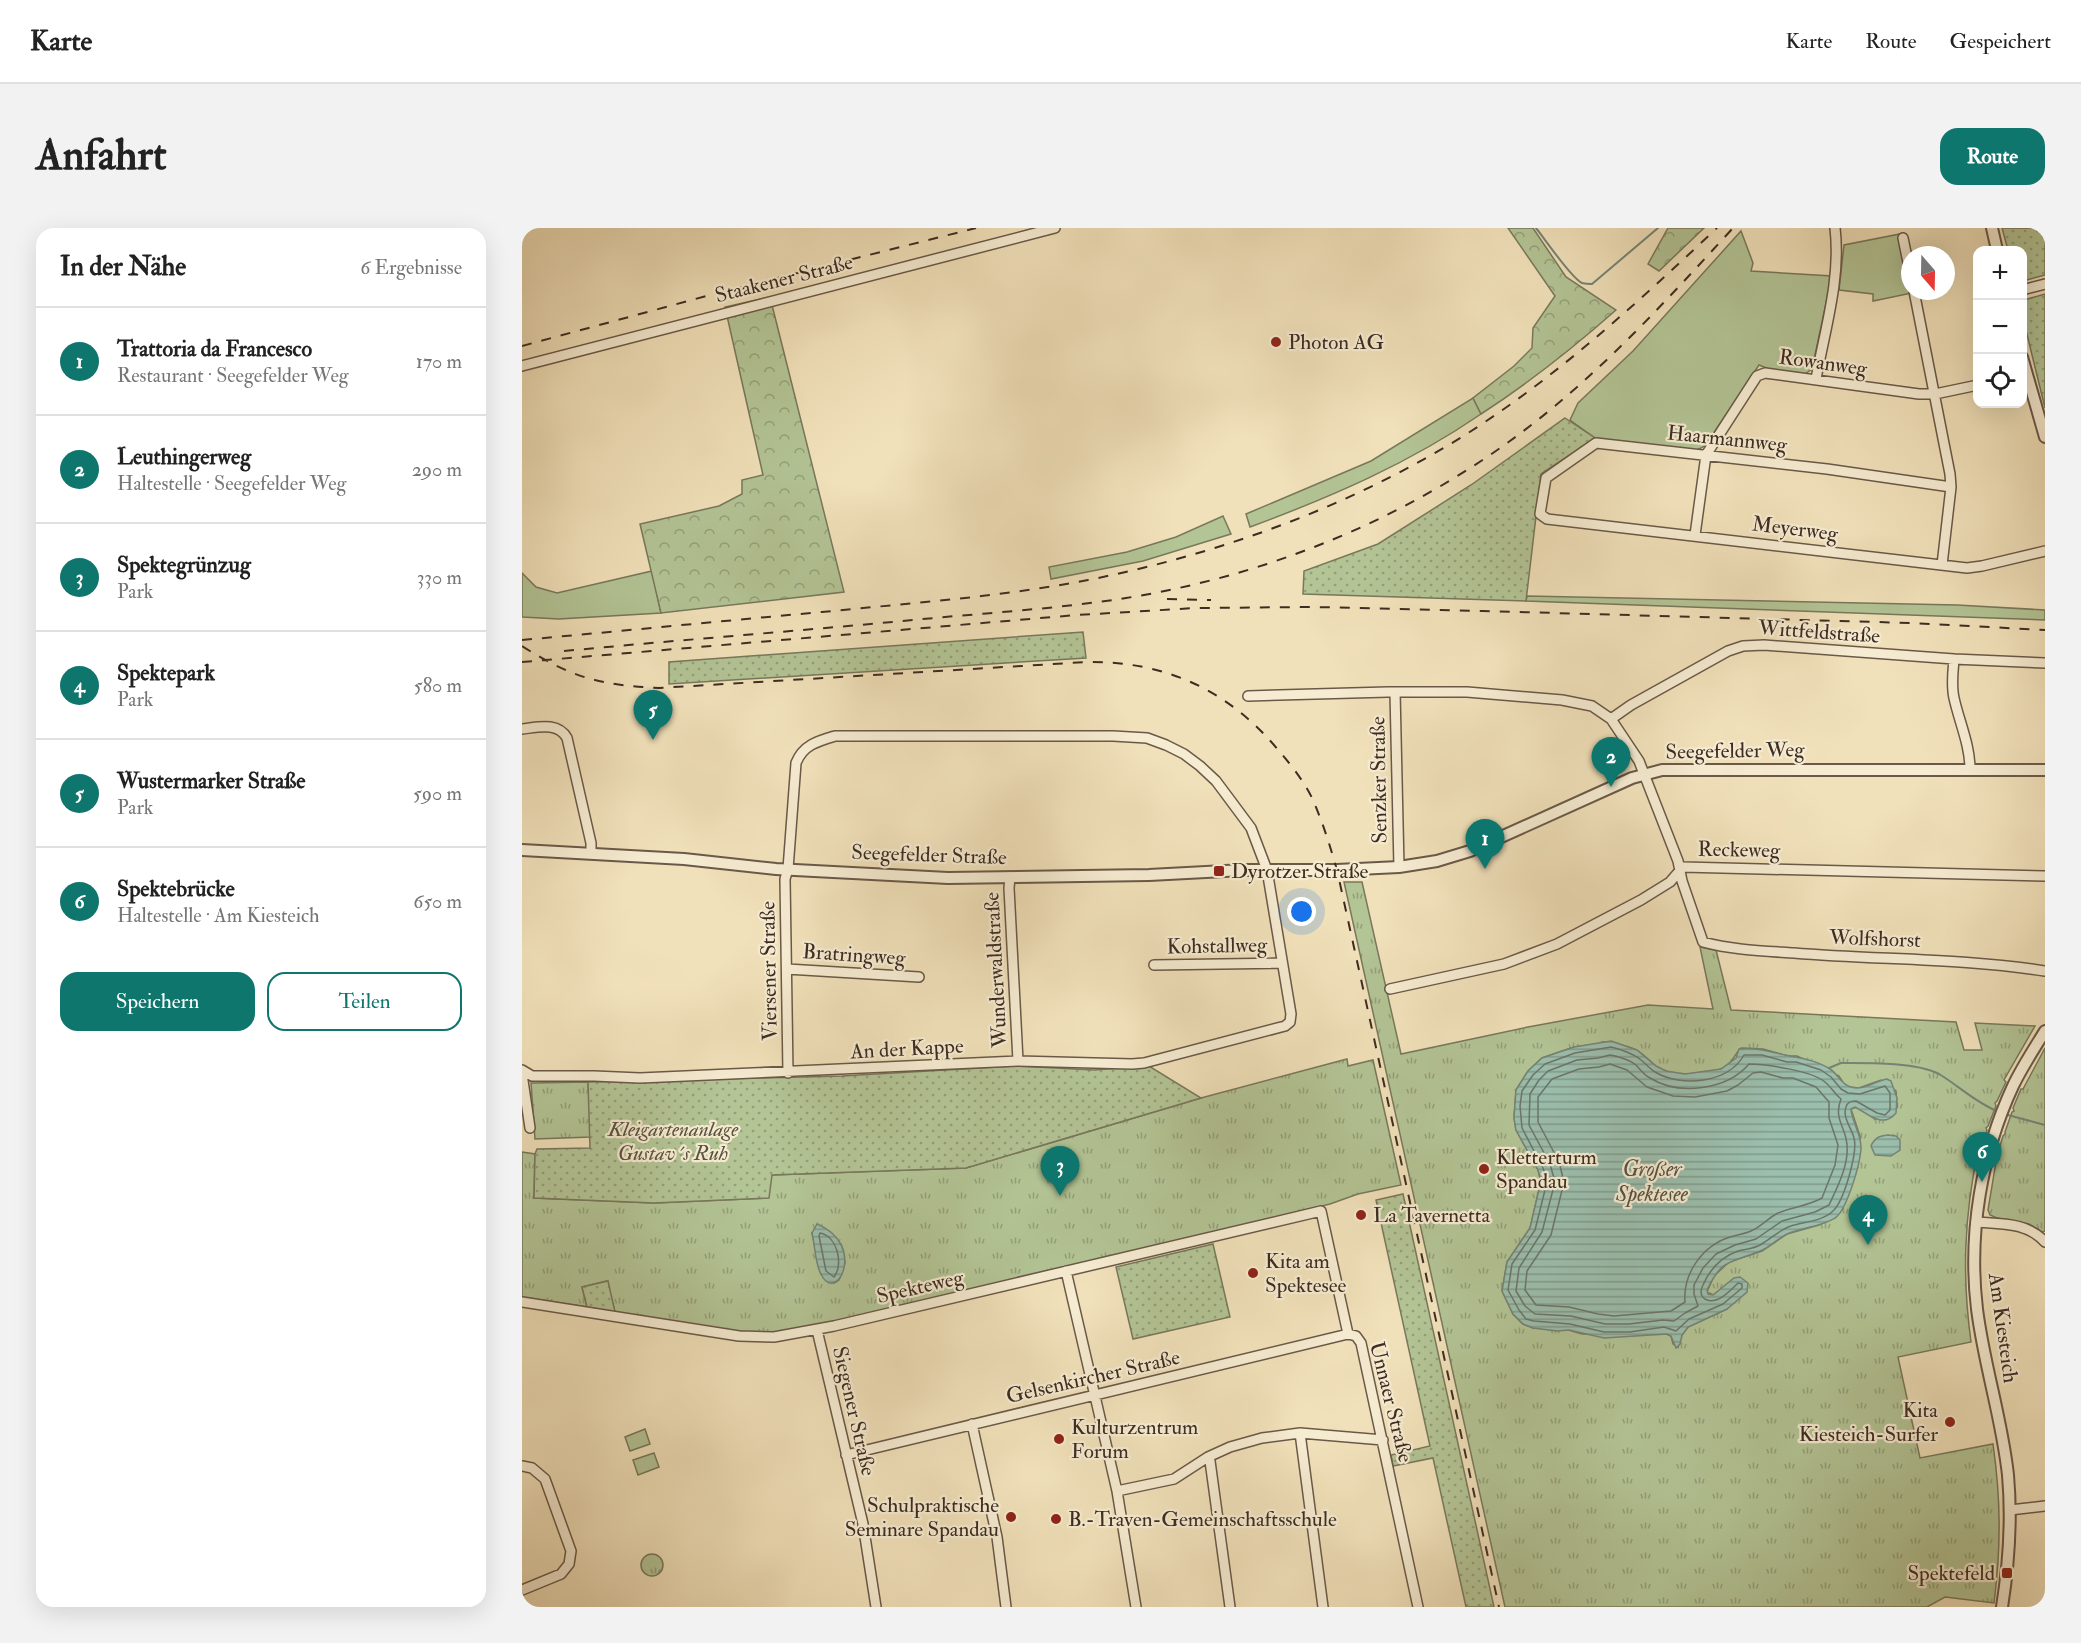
<!DOCTYPE html>
<html lang="de">
<head>
<meta charset="utf-8">
<style>
	:root { --surface:#fff; --page:#f2f2f2; --text:#222; --muted:#767676; --line:#e0e0e0; --accent:#0f766e }
	body { margin:0; font-family:"IM FELL Double Pica",serif; background:var(--page); color:var(--text) }
	.controls { position:absolute; right:18px; top:18px; display:grid; overflow:hidden; border-radius:12px; box-shadow:0 6px 24px #0002 }
	.controls button { width:54px; height:54px; display:grid; place-items:center; padding:0; border:0; border-bottom:2px solid var(--line); background:var(--surface); color:var(--text); font:30px sans-serif }
	.compass { position:absolute; left:1379px; top:18px; width:54px; height:54px; border-radius:50%; background:var(--surface); box-shadow:0 6px 24px #0002; rotate:160deg }
	.you { position:absolute; left:780px; top:684px; width:21px; height:21px; margin:-15px; border:4px solid #fff; border-radius:50%; background:#1a73e8; box-shadow:0 0 0 9px #1a73e833 }
	.badge { display:grid; place-items:center; width:39px; height:39px; border-radius:50%; background:var(--accent); color:#fff; font-size:20px; font-weight:700 }
	.pin { position:absolute; translate:-50% -50px; filter:drop-shadow(0 2px 3px #0008) }
	.pin::after { content:''; position:absolute; top:32px; width:21px; height:18px; background:inherit; clip-path:polygon(0 0,100% 0,50% 100%) }
	.list { margin:0; padding:0; list-style:none }
	h2 { display:flex; justify-content:space-between; align-items:center; height:78px; margin:0; padding:0 24px; font-size:26px }
	h2 small { font-size:20px; font-weight:400; color:var(--muted) }
	.list li { display:grid; grid-template-columns:39px 1fr auto; gap:18px; align-items:center; box-sizing:border-box; height:108px; padding:0 24px; border-top:2px solid var(--line) }
	.list b { display:block; font-size:22px; white-space:nowrap }
	.list p { margin:0; font-size:20px; white-space:nowrap; color:var(--muted) }
	.list em { font-size:20px; font-style:normal; color:var(--muted) }
	.actions { display:flex; gap:12px; padding:18px 24px }
	.actions a { flex:1; padding:14px 0; border:2px solid var(--accent); border-radius:18px; text-align:center; font-size:21px; color:var(--accent) }
	.actions .main { background:var(--accent); color:#fff }
	.icon { flex:none; width:33px; height:33px; fill:none; stroke:currentColor; stroke-width:2; stroke-linecap:round; stroke-linejoin:round }
	.map { position:relative; flex:none; width:1523px; height:1379px; overflow:hidden; border-radius:18px }
	header { display:flex; align-items:center; gap:36px; box-sizing:border-box; height:84px; padding:0 30px; background:var(--surface); border-bottom:2px solid var(--line) }
	header strong { font-size:28px }
	nav { display:flex; gap:33px; margin-inline-start:auto; font-size:21px }
	.intro { display:flex; align-items:center; justify-content:space-between; box-sizing:border-box; height:144px; padding:0 36px }
	h1 { margin:0; font-size:42px }
	.button { padding:15px 27px; border-radius:18px; background:var(--accent); color:#fff; font-size:21px; font-weight:700 }
	main { display:flex; gap:36px; padding:0 36px }
	aside { flex:1; background:var(--surface); border-radius:18px; box-shadow:0 6px 24px #0002 }
	.map>svg:first-child { display:block }
</style>
</head>
<body>
<header>
<strong>Karte</strong>
<nav><a>Karte</a><a>Route</a><a>Gespeichert</a></nav>
</header>
<div class="intro"><h1>Anfahrt</h1><a class="button">Route</a></div>
<main>
<aside>
<h2>In der Nähe<small>6 Ergebnisse</small></h2>
<ul class="list">
<li><span class="badge">1</span><div><b>Trattoria da Francesco</b><p>Restaurant · Seegefelder Weg</p></div><em>170 m</em></li>
<li><span class="badge">2</span><div><b>Leuthingerweg</b><p>Haltestelle · Seegefelder Weg</p></div><em>290 m</em></li>
<li><span class="badge">3</span><div><b>Spektegrünzug</b><p>Park</p></div><em>330 m</em></li>
<li><span class="badge">4</span><div><b>Spektepark</b><p>Park</p></div><em>580 m</em></li>
<li><span class="badge">5</span><div><b>Wustermarker Straße</b><p>Park</p></div><em>590 m</em></li>
<li><span class="badge">6</span><div><b>Spektebrücke</b><p>Haltestelle · Am Kiesteich</p></div><em>650 m</em></li>
</ul>
<div class="actions"><a class="main">Speichern</a><a>Teilen</a></div>
</aside>
<div class="map">
<svg width="1523" height="1379" viewBox="0 0 1523 1379">
	<defs>
		<pattern id="forest-crowns" width="20" height="18" patternUnits="userSpaceOnUse" patternTransform="scale(1.5)"><rect width="20" height="18" fill="#b3c495"/><path d="M2 6a3 3 0 1 1 6 0M12 15a3 3 0 1 1 6 0" fill="none" stroke="#939f79"/></pattern>
		<pattern id="park-tufts" width="24" height="20" patternUnits="userSpaceOnUse" patternTransform="scale(1.5)"><rect width="24" height="20" fill="#b3c495"/><path d="M3 7l-1-3M5 7V3M7 7l1-3M15 17l-1-3M17 17v-4M19 17l1-3" fill="none" stroke="#939f79"/></pattern>
		<pattern id="garden-dots" width="8" height="8" patternUnits="userSpaceOnUse" patternTransform="scale(1.5)"><rect width="8" height="8" fill="#b3c495"/><path d="M2 2h.1M6 6h.1" fill="none" stroke="#939f79" stroke-width="1.8" stroke-linecap="round"/></pattern>
		<pattern id="water-rules" width="6" height="5" patternUnits="userSpaceOnUse" patternTransform="scale(1.5)"><rect width="6" height="5" fill="#9bbead"/><path d="M0 2.5h6" fill="none" stroke="#809b8c"/></pattern>
	</defs>
	<rect width="100%" height="100%" fill="#f1e1ba"/>
	<filter id="stains"><feTurbulence type="fractalNoise" baseFrequency=".00333" numOctaves="4"/><feColorMatrix values="0 0 0 0 .2 0 0 0 0 .09 0 0 0 0 .02 0 0 0 .5 -.17"/></filter>
	<radialGradient id="worn" r=".72"><stop offset=".6" stop-color="#630" stop-opacity="0"/><stop offset="1" stop-color="#630" stop-opacity=".3"/></radialGradient>
	<!-- grass -->
	<path fill="#b3c495" stroke="#78785c" stroke-width="1.5" d="M1219 3 1231 35 1229 43 1310 48 1290 141 1283 146 1247 141 1237 137 1183 218 1175 222 1073 210 1048 192 1056 175 1111 123Z
		M1378 6 1390 65 1351 73V66L1317 62 1322 17Z
		M951 170 959 186C888 235 809 269 728 299L724 286 849 233Z
		M701 288 709 306 621 333 529 351 527 339 605 324 654 309Z
		M130 343 139 385 37 391 0 389V345L14 359 35 365Z
		M1005 368 1435 377 1523 382V392L1004 373Z
		M123 1201 128 1216 108 1223 103 1209Z
		M132 1225 137 1239 116 1247 111 1232Z"/>
	<!-- forest -->
	<path fill="url(#forest-crowns)" stroke="#78785c" stroke-width="1.5" d="M986 0H1011L1044 49 1094 82C1051 120 1007 155 959 186L951 170 992 138 1010 120 1011 100 1033 68Z
		M1146 0H1182L1137 43 1126 36Z
		M248 69 322 364 139 385 118 296 197 278 220 266V252L241 247 203 79Z"/>
	<!-- park -->
	<path fill="url(#park-tufts)" stroke="#78785c" stroke-width="1.5" fill-rule="evenodd" d="M822 654H840L879 826 1006 799 1126 777 1191 781 1178 719 1194 722 1209 782 1434 794 1442 822H1460L1453 795 1513 798 1482 852 1484 854 1475 873 1473 875 1474 878 1466 898 1464 900 1465 902 1459 924 1456 923C1442 989 1440 1048 1449 1114L1376 1129 1398 1230 1471 1216C1479 1272 1479 1320 1472 1375L1423 1369 1405 1379H983ZM1080 814C1091 815 1102 817 1112 821 1121 825 1126 832 1134 838 1149 849 1185 849 1201 840 1213 833 1212 826 1219 820L1241 821 1266 828H1275L1317 848 1322 856 1327 859 1337 860 1359 852 1374 863 1375 879 1353 891 1335 879 1329 881 1338 908 1337 933 1320 982 1313 990 1297 997 1265 1006 1240 1023 1207 1034 1192 1048 1185 1064 1191 1067 1207 1056 1205 1081 1166 1099 1160 1107 1156 1119 1151 1116 1149 1108 1142 1105 1060 1106 1043 1101 1011 1100 1001 1096 991 1086 980 1063 985 1034 1008 1000 1019 953 1016 942 994 902 992 890 994 862 1006 843 1020 830 1052 819 1074 817Z
		M1523 820V1003L1520 1004 1507 996 1475 990 1468 987 1466 982 1475 928 1481 908 1483 906V904L1490 884 1492 883 1491 880 1499 861H1501Z
		M825 831 826 838 851 832 879 957 836 966 808 976 548 1039 303 1096 253 1105 218 1104 93 1084 85 1053 60 1059 65 1079 0 1069V924L13 926 12 970 132 975 246 970 249 947 444 940 679 870ZM290 1005 319 1016 323 1035 317 1052 312 1055 299 1046Z
		M66 854 69 909 13 911 9 855Z
		M119 1337a11 11 0 1 1 22 0a11 11 0 1 1-22 0Z"/>
	<!-- garden -->
	<path fill="url(#garden-dots)" stroke="#78785c" stroke-width="1.5" d="M1480 0H1523V47L1501 53 1500 22H1486Z
		M1523 66V180L1500 86 1501 75 1502 72Z
		M1043 190 1073 210 1019 246 1004 373 781 366 782 343 856 316 949 257Z
		M561 404 564 430 147 456V434Z
		M493 838 572 842 627 838 679 870 444 940 250 947 247 970 132 975 12 970 13 926 15 921 68 920 66 854 320 848Z
		M881 966 972 1379H944L911 1230 871 1238 869 1227 908 1218 854 972Z
		M691 1016 708 1089 611 1111 594 1039Z
		M86 1053 93 1084 65 1079 60 1059Z"/>
	<!-- water -->
	<path fill="url(#water-rules)" stroke="#758475" stroke-width="1.5" d="M1089 813 1115 822 1134 838 1144 843 1163 846 1199 841 1214 830 1217 821C1233 819 1248 824 1263 827 1278 830 1294 832 1308 841 1316 846 1319 857 1329 859 1341 863 1353 853 1365 851L1369 853 1375 870 1374 885C1361 901 1346 886 1333 879L1329 881C1330 895 1340 907 1339 921 1338 936 1325 982 1313 990 1299 999 1280 999 1265 1006 1255 1011 1248 1019 1238 1023 1209 1035 1200 1030 1185 1062L1186 1066 1191 1067 1212 1050 1218 1049 1226 1055 1225 1064 1205 1081 1166 1099 1160 1107 1158 1116 1154 1120 1149 1108 1145 1106 1082 1110 1047 1102 1035 1103 1011 1100 1001 1096 991 1086 980 1063 985 1034 1008 1000 1019 953 1016 942 994 902 992 890 994 862 1006 843 1020 830 1052 819Z
		M1366 907 1374 908 1378 912V922L1369 928 1353 927 1349 918C1353 909 1358 908 1366 907Z
		M295 996C346 1017 314 1078 299 1046 293 1036 293 1017 290 1005Z"/>
	<g fill="none" stroke-linecap="round" stroke-linejoin="round">
		<!-- shore -->
		<path stroke="#6c7568" stroke-width="1.5" d="M1089 819C1098 821 1112 826 1119 832 1124 836 1128 841 1133 844 1160 860 1206 855 1222 827H1240L1265 834H1274L1299 842 1309 849 1319 861 1326 865 1338 866 1363 858 1368 865V882L1363 887 1355 885 1334 873C1329 873 1325 874 1324 879 1320 889 1330 901 1332 910 1336 924 1322 973 1311 983 1301 993 1282 994 1269 998 1257 1002 1249 1011 1238 1017 1231 1021 1223 1021 1216 1023 1199 1029 1188 1041 1181 1057 1178 1063 1178 1069 1185 1072 1196 1076 1209 1062 1216 1055L1220 1056V1060L1201 1076 1167 1091 1154 1103 1142 1099 1108 1104H1082L1048 1096 1012 1093 1004 1091 997 1082 986 1062 990 1036 1013 1002 1025 954 1021 940 1000 900 998 878 1000 863 1011 847 1023 836 1053 825Z
			M1088 827C1095 828 1108 832 1114 837 1118 841 1122 847 1128 850 1157 868 1205 862 1227 836 1243 836 1291 843 1303 854 1309 859 1313 866 1319 871 1311 891 1324 899 1325 917 1327 937 1315 960 1307 977L1293 984 1260 993 1234 1011 1213 1017 1194 1026 1181 1040 1172 1057V1066L1176 1078 1163 1085 1152 1093 1141 1092 1107 1096H1083L1049 1088 1013 1086 1003 1078 994 1063 997 1040 1020 1004 1033 954 1028 936 1007 897 1008 866 1017 852 1026 843 1055 832 1076 830Z
			M1088 836 1105 842 1125 859 1151 868 1173 869 1205 863 1216 857 1231 845 1239 844 1261 850H1271L1294 859 1307 874V890L1316 917 1313 937 1300 970C1286 978 1270 979 1256 985 1246 990 1239 999 1229 1003 1219 1007 1208 1008 1198 1013 1175 1025 1161 1050 1163 1074L1149 1083 1092 1088 1076 1086 1047 1079 1014 1077 1003 1062 1005 1043 1029 1007 1042 954 1037 934 1016 894V869L1030 851 1057 841 1077 839Z
			M298 1005C315 1008 322 1036 312 1049L304 1043 297 1008Z"/>
		<!-- stream -->
		<path stroke="#758475" stroke-width="2" d="M1014 0C1023 11 1049 50 1060 55 1064 56 1067 56 1070 56L1136 0
			M1307 840 1319 835C1345 835 1394 834 1417 846 1437 858 1454 875 1477 884
			M1482 886 1523 897"/>
		<defs>
			<path id="minor" d="M1381 10 1388 44
				M1500 62 1523 56
				M1392 63 1428 246 1429 259 1420 337
				M0 138 533 0
				M1294 151C1303 101 1319 51 1313 0
				M1429 259 1305 241 1074 215 1024 250 1018 286 1025 291 1445 340 1460 338 1523 323
				M1173 307 1184 227 1235 148 1243 145 1397 166H1413L1456 157
				M1432 431C1431 444 1429 457 1432 470 1437 493 1448 517 1448 541
				M873 464 877 639
				M726 468 866 464H945L1040 472 1070 478 1089 491 1117 533 1156 633 1160 653 1181 714C1210 722 1242 723 1272 725 1356 732 1440 730 1523 743
				M1089 491 1109 477 1206 423 1221 418 1242 417 1432 431 1523 435
				M0 501C17 499 36 494 45 510L69 615V625
				M488 649 487 660 496 833
				M632 737 759 735
				M265 741 397 749
				M868 761 982 736 1035 716 1119 672 1148 654 1161 639 1523 648
				M0 842 10 848H72L118 850 496 833 610 836 622 835 763 798 768 794 769 786 745 642 729 600 694 553 678 538 662 526 644 517 625 510 591 508H313C296 513 281 517 274 535L266 641 263 651 266 845
				M0 846 8 900
				M1454 994C1479 996 1505 994 1523 1014
				M544 1043 595 1263 614 1379
				M0 1074 217 1108 252 1109 312 1098 799 983 826 1106 834 1108 839 1115 896 1379
				M295 1102 341 1296 354 1379
				M450 1196 475 1309 484 1379
				M778 1205 801 1379
				M324 1227 826 1106
				M686 1229 688 1233 708 1379
				M0 1238 10 1240 23 1251 49 1323 47 1336 39 1346 0 1362
				M595 1263 652 1251 686 1229 708 1219 740 1210 778 1205 861 1212
				M1488 1282 1523 1278"/>
			<path id="tertiary" d="M1470 0 1475 22
				M1500 129 1523 209
				M0 622 162 631 254 641 426 650 627 647 722 642H815L877 639 915 633 948 623 1110 550 1140 542H1523
				M1480 1379C1487 1335 1490 1292 1486 1247 1480 1191 1462 1137 1455 1081 1446 1006 1459 927 1491 858 1500 839 1512 821 1523 803"/>
		</defs>
		<!-- minor casing -->
		<use href="#minor" stroke="#6a5948" stroke-width="12"/>
		<!-- tertiary casing -->
		<use href="#tertiary" stroke="#6a5948" stroke-width="14"/>
		<!-- minor -->
		<use href="#minor" stroke="#f6ecd2" stroke-width="9"/>
		<!-- tertiary -->
		<use href="#tertiary" stroke="#f6ecd2" stroke-width="10"/>
		<!-- rail -->
		<path stroke="#3d2c22" stroke-width="2" stroke-dasharray="10 10" stroke-linecap="butt" d="M0 118 188 67 454 0
			M645 371 689 372
			M0 412C100 403 200 393 300 384 389 375 478 369 566 352 698 326 829 278 943 207 1036 148 1115 75 1195 0
			M0 418C50 450 78 457 137 460L565 434C644 433 708 463 757 523 770 538 783 555 791 572 801 595 808 618 815 642L977 1379
			M42 423C158 412 275 403 391 392 462 385 534 381 604 370 730 350 853 303 959 233 1058 168 1132 86 1211 0
			M0 434 555 387 674 380 792 379 961 383 1389 395 1523 402"/>
	</g>
	<!-- markers -->
	<g fill="#8f2418" stroke="#f6ecd2" stroke-width="2">
		<circle cx="754" cy="114" r="6"/>
		<rect x="691" y="637" width="12" height="12" rx="3"/>
		<circle cx="962" cy="941" r="6"/>
		<circle cx="839" cy="987" r="6"/>
		<circle cx="731" cy="1045" r="6"/>
		<circle cx="1428" cy="1194" r="6"/>
		<circle cx="537" cy="1211" r="6"/>
		<circle cx="489" cy="1289" r="6"/>
		<circle cx="534" cy="1291" r="6"/>
		<rect x="1479" y="1339" width="12" height="12" rx="3"/>
	</g>
	<g text-anchor="middle" dominant-baseline="central" stroke-width="4.5" stroke-linejoin="round" paint-order="stroke">
		<!-- street labels -->
		<g font-size="21" fill="#3d2c22" stroke="#f6ecd2">
			<text transform="translate(262 51) rotate(-14)">Staakener Straße</text>
			<text transform="translate(1301 135) rotate(8)">Rowanweg</text>
			<text transform="translate(1205 211) rotate(6)">Haarmannweg</text>
			<text transform="translate(1273 301) rotate(7)">Meyerweg</text>
			<text transform="translate(1297 404) rotate(4)">Wittfeldstraße</text>
			<text transform="translate(1213 523) rotate(-1)">Seegefelder Weg</text>
			<text transform="translate(857 552) rotate(-91)">Senzker Straße</text>
			<text transform="translate(1217 622) rotate(1)">Reckeweg</text>
			<text transform="translate(407 627) rotate(2)">Seegefelder Straße</text>
			<text transform="translate(1353 711) rotate(2)">Wolfshorst</text>
			<text transform="translate(695 718) rotate(-1)">Kohstallweg</text>
			<text transform="translate(332 727) rotate(4)">Bratringweg</text>
			<text transform="translate(474 742) rotate(-93)">Wunderwaldstraße</text>
			<text transform="translate(247 743) rotate(-91)">Viersener Straße</text>
			<text transform="translate(385 821) rotate(-3)">An der Kappe</text>
			<text transform="translate(398 1059) rotate(-13)">Spekteweg</text>
			<text transform="translate(1481 1100) rotate(82)">Am Kiesteich</text>
			<text transform="translate(571 1149) rotate(-13)">Gelsenkircher Straße</text>
			<text transform="translate(869 1174) rotate(76)">Unnaer Straße</text>
			<text transform="translate(332 1183) rotate(77)">Siegener Straße</text>
		</g>
		<!-- poi labels -->
		<g font-size="21" fill="#3d2c22" stroke="#f6ecd2" text-anchor="start">
			<text x="766" y="114">Photon AG</text>
			<text x="709" y="643">Dyrotzer Straße</text>
			<text x="974" y="929">Kletterturm<tspan x="974" dy="24">Spandau</tspan></text>
			<text x="851" y="987">La Tavernetta</text>
			<text x="743" y="1033">Kita am<tspan x="743" dy="24">Spektesee</tspan></text>
			<text x="1416" y="1182" text-anchor="end">Kita<tspan x="1416" dy="24">Kiesteich-Surfer</tspan></text>
			<text x="549" y="1199">Kulturzentrum<tspan x="549" dy="24">Forum</tspan></text>
			<text x="477" y="1277" text-anchor="end">Schulpraktische<tspan x="477" dy="24">Seminare Spandau</tspan></text>
			<text x="546" y="1291">B.-Traven-Gemeinschaftsschule</text>
			<text x="1473" y="1345" text-anchor="end">Spektefeld</text>
		</g>
		<!-- park labels -->
		<g font-size="21" font-style="italic" fill="#5a523f" stroke="#f6ecd2">
			<text x="151" y="901">Kleigartenanlage<tspan x="151" dy="24">Gustav´s Ruh</tspan></text>
		</g>
		<!-- water labels -->
		<g font-size="22" font-style="italic" fill="#545045" stroke="#f6ecd2">
			<text x="1130" y="941">Großer<tspan x="1130" dy="25">Spektesee</tspan></text>
		</g>
	</g>
	<rect width="100%" height="100%" filter="url(#stains)"/>
	<rect width="100%" height="100%" fill="url(#worn)"/>
</svg>
<div class="controls">
<button>+</button>
<button>−</button>
<button><svg class="icon" aria-label="locate" viewBox="0 0 24 24"><circle cx="12" cy="12" r="6"/><path d="M12 2v4M12 18v4M2 12h4M18 12h4"/></svg></button>
</div>
<svg class="compass" viewBox="-18 -18 36 36"><path d="M0-13l5 13h-10z" fill="#e53935"/><path d="M0 13l5-13h-10z" fill="#767676"/></svg>
<div class="you"></div>
<div class="pin badge" style="left:963px;top:641px">1</div>
<div class="pin badge" style="left:1089px;top:559px">2</div>
<div class="pin badge" style="left:538px;top:968px">3</div>
<div class="pin badge" style="left:1346px;top:1017px">4</div>
<div class="pin badge" style="left:131px;top:512px">5</div>
<div class="pin badge" style="left:1460px;top:954px">6</div>
</div>
</main>
</body>
</html>
